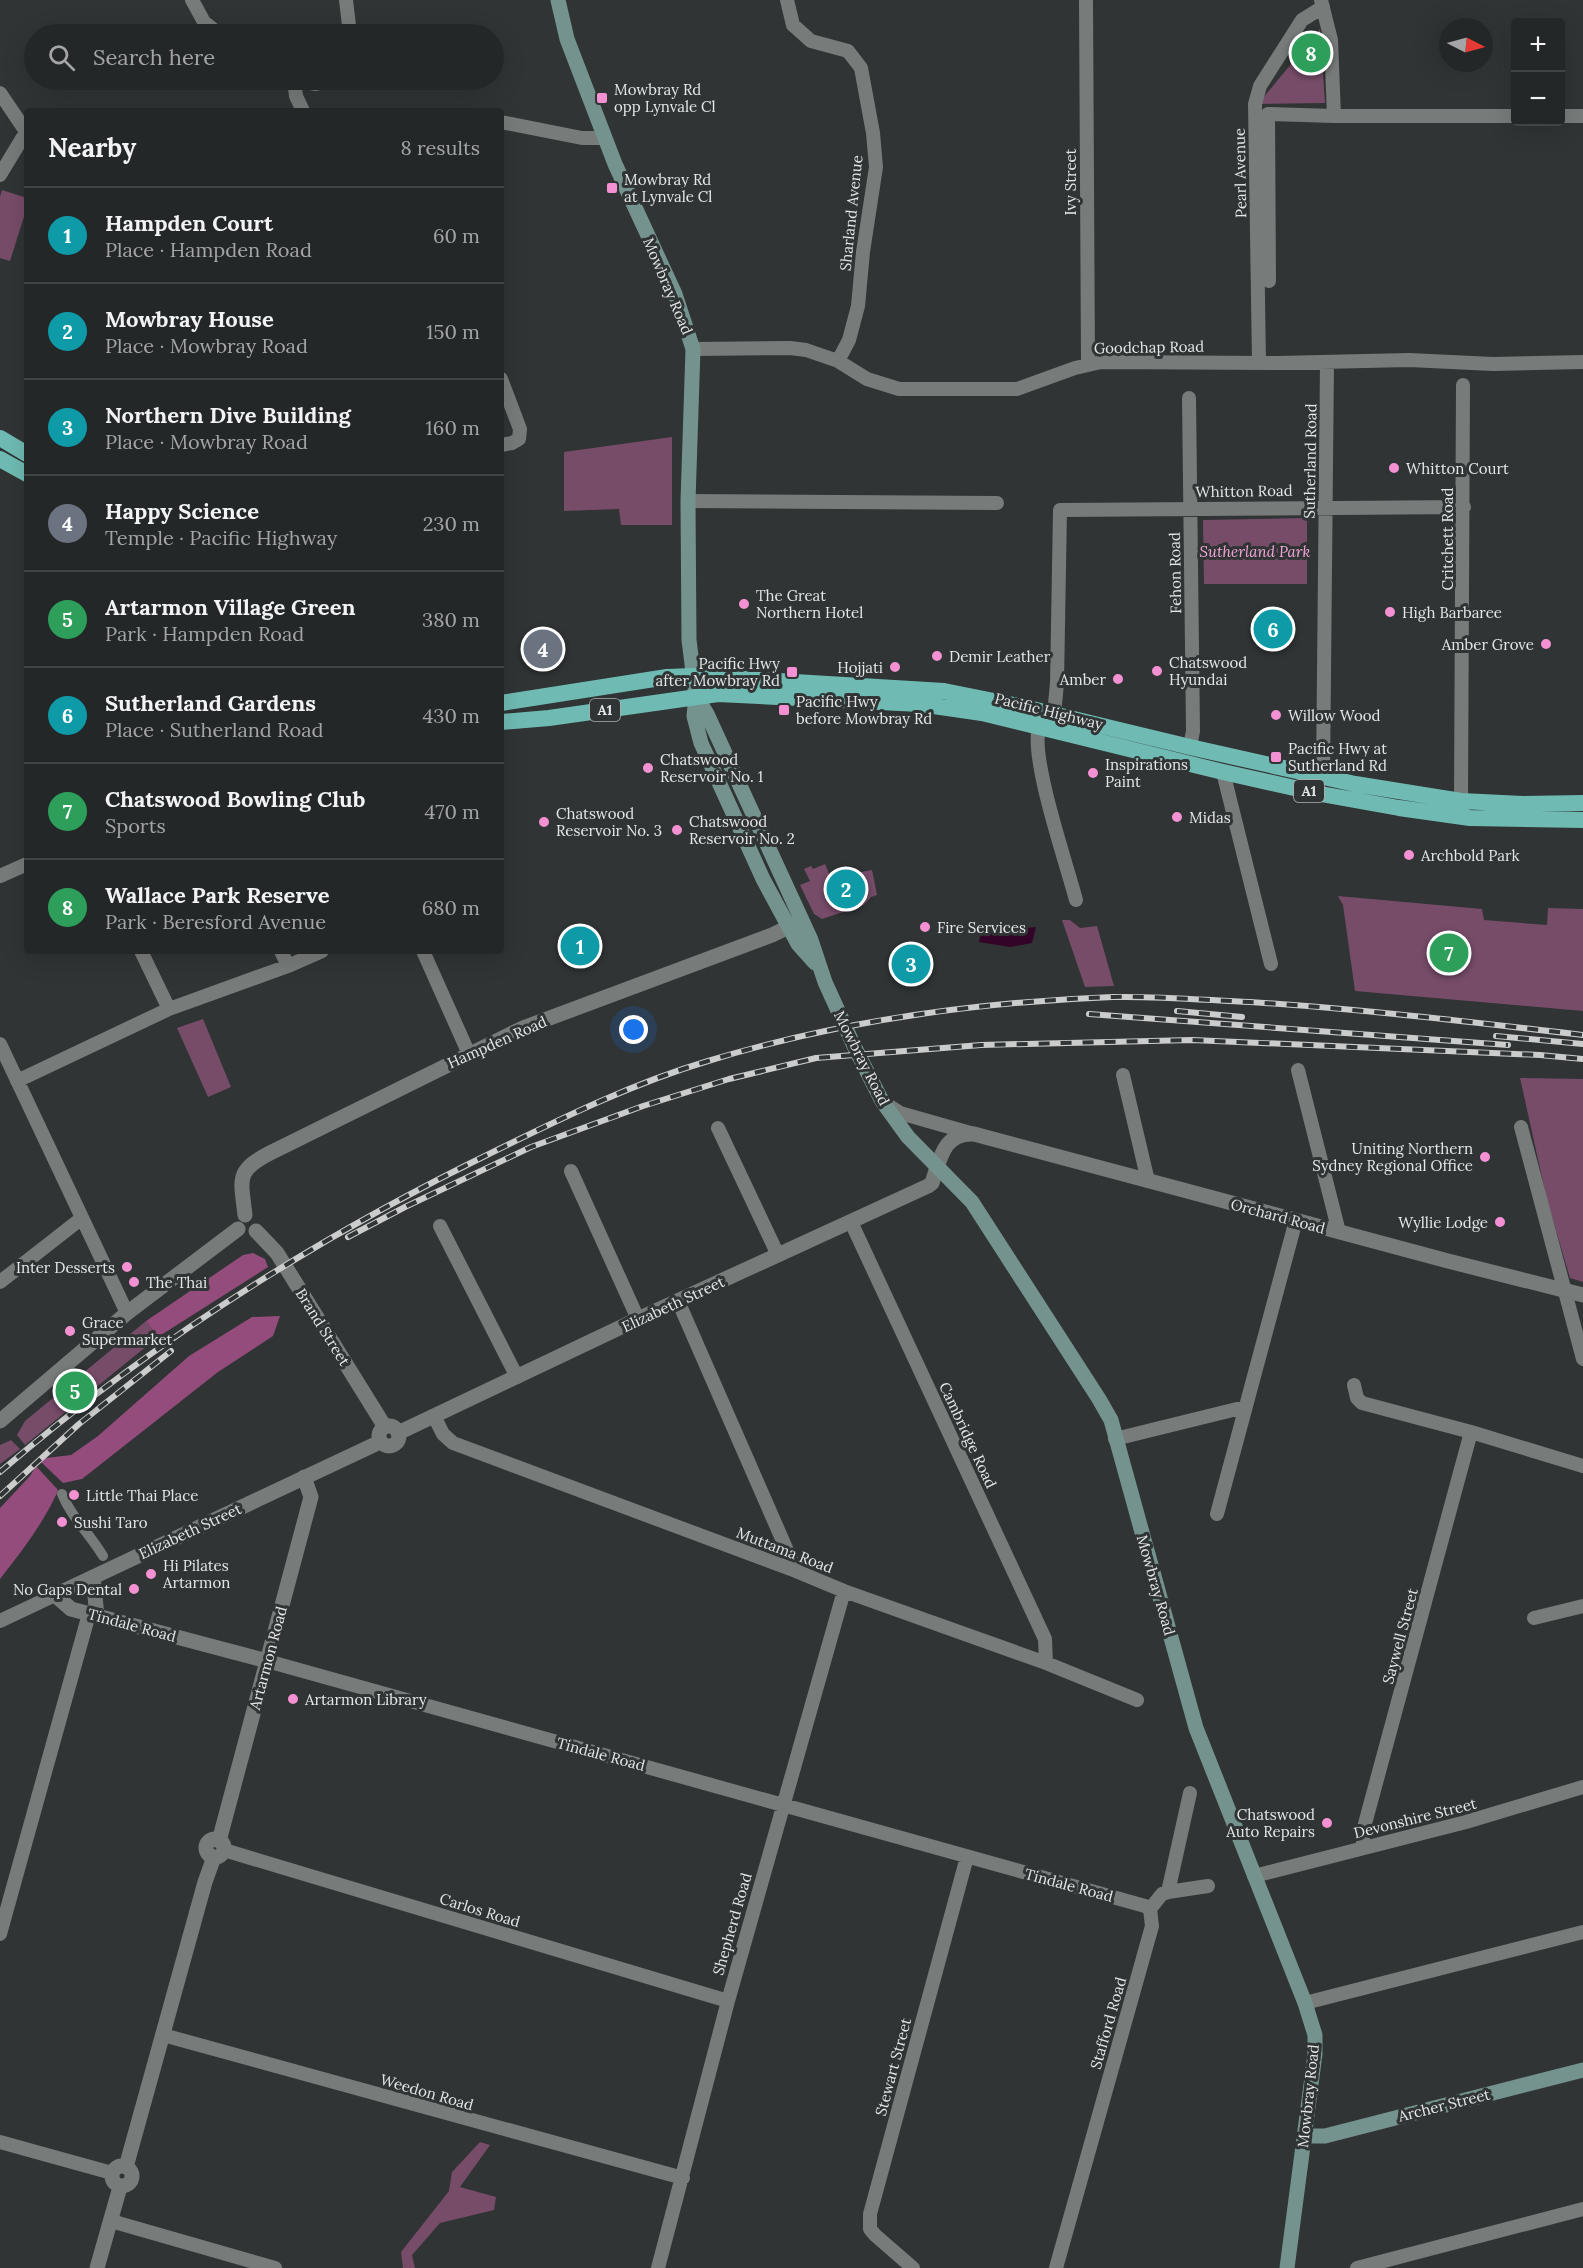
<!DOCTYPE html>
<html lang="en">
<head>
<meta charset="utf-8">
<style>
	:root { --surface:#242727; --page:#303333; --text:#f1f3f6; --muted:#a3a5a7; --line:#414444; --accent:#8bbbb9 }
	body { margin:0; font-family:Lora,serif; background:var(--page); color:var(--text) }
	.controls { position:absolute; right:18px; top:18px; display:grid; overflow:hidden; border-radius:6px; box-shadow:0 6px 24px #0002 }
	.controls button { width:54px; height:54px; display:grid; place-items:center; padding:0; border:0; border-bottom:2px solid var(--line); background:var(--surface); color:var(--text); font:30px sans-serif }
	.compass { position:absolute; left:1439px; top:18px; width:54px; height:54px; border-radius:50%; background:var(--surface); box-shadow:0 6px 24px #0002; rotate:96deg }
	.you { position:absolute; left:634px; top:1030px; width:21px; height:21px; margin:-15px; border:4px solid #fff; border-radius:50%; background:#1a73e8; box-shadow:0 0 0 9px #1a73e833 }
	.badge { display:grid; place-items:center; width:39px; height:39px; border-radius:50%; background:var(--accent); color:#fff; font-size:20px; font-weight:700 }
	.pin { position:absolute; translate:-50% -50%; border:3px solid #fff; box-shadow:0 2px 6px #0006 }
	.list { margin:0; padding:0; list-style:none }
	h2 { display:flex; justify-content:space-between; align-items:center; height:78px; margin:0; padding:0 24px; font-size:26px }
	h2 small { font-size:20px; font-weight:400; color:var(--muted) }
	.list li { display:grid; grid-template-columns:39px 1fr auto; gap:18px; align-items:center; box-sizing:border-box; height:96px; padding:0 24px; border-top:2px solid var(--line) }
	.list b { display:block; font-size:22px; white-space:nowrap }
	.list p { margin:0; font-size:20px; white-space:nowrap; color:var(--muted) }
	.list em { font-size:20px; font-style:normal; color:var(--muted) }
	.icon { flex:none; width:33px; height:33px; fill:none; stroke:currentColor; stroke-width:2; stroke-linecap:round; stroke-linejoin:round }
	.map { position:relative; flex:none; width:1583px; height:2268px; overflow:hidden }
	.search { position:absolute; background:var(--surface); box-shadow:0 6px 24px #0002; left:24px; top:24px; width:480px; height:66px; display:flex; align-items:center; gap:15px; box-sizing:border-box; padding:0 21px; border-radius:33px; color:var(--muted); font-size:22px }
	.panel { position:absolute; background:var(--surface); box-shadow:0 6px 24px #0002; left:24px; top:108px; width:480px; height:846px; border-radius:6px }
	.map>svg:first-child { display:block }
</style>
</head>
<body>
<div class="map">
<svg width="1583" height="2268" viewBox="0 0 1583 2268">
	<rect width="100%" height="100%" fill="#303434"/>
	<!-- green -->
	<path fill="#774c69" d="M1320 29 1325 103 1258 104Z
		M2 190 27 198V207L10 261 0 258V197Z
		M672 437V525H621L619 509 564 511V452Z
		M1307 518V584H1204L1203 520Z
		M825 864 831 878 872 870 877 895 871 897 864 905 822 919 814 914 800 885 810 881 804 869 811 866 813 869Z
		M1338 896 1482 909 1484 920 1547 925 1548 908 1583 909V1011L1355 991 1343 905Z
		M1062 920H1070L1080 928 1097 926 1114 986 1085 987Z
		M203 1019 231 1087 208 1097 177 1028Z
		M1520 1078 1583 1079V1282L1570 1278 1547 1200Z
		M146 1321 158 1337 25 1445 17 1435 25 1421Z
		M11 1440 20 1449 0 1464V1445Z
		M480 2142 490 2145 460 2187 496 2197 494 2210 440 2223 412 2255 415 2268H403L401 2252 449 2191 452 2172Z"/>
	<!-- forest -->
	<path fill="#934c7c" d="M253 1253 265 1259 268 1267 158 1337 146 1321 243 1255Z
		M280 1316 273 1336 218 1372 82 1479 63 1483 41 1462 46 1458 71 1455 98 1436 189 1356 252 1317Z
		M36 1466 58 1490 57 1493C42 1525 22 1551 0 1579V1508L30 1476Z"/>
	<!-- water -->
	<path fill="#340328" d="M1036 927 1032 943 1010 947 979 942 981 932Z"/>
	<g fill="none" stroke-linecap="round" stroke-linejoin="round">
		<!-- pedestrian -->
		<path stroke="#777b7a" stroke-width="10" d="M62 1494C71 1517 90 1534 103 1556"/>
		<!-- minor -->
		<path stroke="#777b7a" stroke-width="14" d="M192 0 204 22 219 34
			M346 0 350 34
			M787 0 793 25 811 41 848 51 861 68 873 133 876 167 863 252 858 306 849 340 838 361
			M1086 0 1088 364
			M1321 0 1331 40 1334 116
			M294 80 316 84 336 80
			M294 80 296 96 303 111
			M0 93 27 133
			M1560 116H1583
			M501 122 582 138H605
			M0 175 26 132
			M1269 281 1268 114 1334 116H1516
			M693 349 790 348 806 350 838 361 867 379 899 389H1017L1075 368 1101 362 1277 363 1409 360 1493 364 1583 362
			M1259 363 1255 104 1260 86 1302 20 1323 7
			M501 379 520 429 519 439 512 443 501 445
			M1189 398 1193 731 1190 747
			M688 501 997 503
			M1054 715 1057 683 1060 510 1464 507
			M1039 728C1030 758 1067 865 1076 900
			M1223 772 1271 964
			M1323 777 1327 362
			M1461 801 1463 385
			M0 876 27 864
			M141 951 169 1009
			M281 951 288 966
			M423 951 469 1054
			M0 1044 127 1313
			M1298 1070 1339 1232
			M1123 1075 1148 1181
			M17 1081 169 1009 288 966 322 951
			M886 1104 900 1113 974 1134
			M1521 1127 1583 1359
			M718 1128 778 1255
			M571 1171 638 1319
			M851 1222 1045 1639 1046 1663
			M440 1226 517 1377
			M0 1282 82 1218
			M678 1301 796 1571
			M1354 1385 1357 1398 1362 1403 1471 1432 1583 1466
			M434 1416 443 1434 453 1443 796 1571 844 1591 1046 1663 1137 1700
			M1115 1439 1245 1407
			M1217 1514 1296 1220
			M1534 1618 1583 1606
			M0 1621 55 1595
			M267 1661C560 1740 852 1827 1145 1906L1150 1909
			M1363 1848V1831L1471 1432
			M224 1850 728 2001
			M1254 1876 1466 1822 1583 1787
			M1168 1892 1190 1793
			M0 1934 89 1614
			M1305 2003 1583 1932
			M163 2035 683 2178
			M0 2142 112 2173
			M111 2221 275 2268
			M658 2268 728 2001 844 1591
			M913 2268 875 2235 870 2229V2214L967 1857
			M1056 2268 1152 1926 1150 1909 1162 1894 1168 1892 1208 1886
			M1357 2268 1583 2209"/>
		<!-- tertiary -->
		<path stroke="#777b7a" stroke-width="15" d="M245 1215C241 1179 235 1171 270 1153L523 1028 772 935 799 922
			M256 1231 277 1253 385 1427
			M0 1421 127 1313 238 1229
			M379 1436a10 10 0 1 1 20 0a10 10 0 1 1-20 0Z
			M398 1433 638 1319 928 1186 932 1183C940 1160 943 1132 974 1134L1448 1261 1583 1295
			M93 1577 97 1616
			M267 1661 71 1609 55 1595 380 1442
			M206 1848a9 9 0 1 1 18 0a9 9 0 1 1-18 0Z
			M219 1841 311 1497 304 1477
			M112 2176a10 10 0 1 1 20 0a10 10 0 1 1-20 0Z
			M126 2167 205 1882 214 1857
			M97 2268 120 2187"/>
		<!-- secondary -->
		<path stroke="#74938f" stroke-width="15" d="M558 0 567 39 615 164 675 294 693 349 688 501 689 640 696 696 694 716 701 743 763 879 798 944 815 963
			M696 696 707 714 811 940 825 982 854 1046 882 1101 908 1137 972 1202 1099 1399 1111 1420 1196 1728 1305 2003 1315 2035V2054L1287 2268
			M1304 2136H1325L1583 2070"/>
		<!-- trunk -->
		<path stroke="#6fbbb3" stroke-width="16" d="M0 438 27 454
			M0 459 27 474
			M501 703 667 677 693 676 944 691 1028 708 1190 747 1355 784 1461 801 1523 804 1583 803
			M501 722 549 718 718 694 920 704 982 713 1223 772 1321 794 1399 808 1470 818 1583 820"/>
		<defs>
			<path id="rail" d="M1177 1011 1242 1017
				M1089 1014 1508 1045
				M1496 1036 1583 1044
				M348 1237 405 1207 531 1147 643 1106 729 1079 816 1058 981 1045 1192 1040 1540 1055 1583 1059
				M0 1472C150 1343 318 1237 495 1151 564 1117 634 1083 708 1061 839 1021 977 1002 1113 997 1159 996 1205 1000 1250 1002 1362 1009 1472 1022 1583 1035
				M0 1496 79 1424 171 1351"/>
		</defs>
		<!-- rail casing -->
		<use href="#rail" stroke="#cbcdcd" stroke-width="6"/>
		<!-- rail -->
		<use href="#rail" stroke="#303434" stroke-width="4" stroke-dasharray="11" stroke-linecap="butt"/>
	</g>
	<!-- markers -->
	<g fill="#f491d3" stroke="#303434" stroke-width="2">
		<rect x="596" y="92" width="12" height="12" rx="3"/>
		<rect x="606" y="182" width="12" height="12" rx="3"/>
		<circle cx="1394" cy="468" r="6"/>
		<circle cx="744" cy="604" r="6"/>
		<circle cx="1390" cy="612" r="6"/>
		<circle cx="1546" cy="644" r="6"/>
		<circle cx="937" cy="656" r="6"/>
		<circle cx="895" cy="667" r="6"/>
		<circle cx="1157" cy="671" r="6"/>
		<rect x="786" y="666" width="12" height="12" rx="3"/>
		<circle cx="1118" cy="679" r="6"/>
		<rect x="778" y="704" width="12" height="12" rx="3"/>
		<circle cx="1276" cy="715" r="6"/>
		<rect x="1270" y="751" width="12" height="12" rx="3"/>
		<circle cx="648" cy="768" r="6"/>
		<circle cx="1093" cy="773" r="6"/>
		<circle cx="1177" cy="817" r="6"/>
		<circle cx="544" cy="822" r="6"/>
		<circle cx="677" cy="830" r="6"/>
		<circle cx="1409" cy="855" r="6"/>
		<circle cx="925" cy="927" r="6"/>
		<circle cx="1485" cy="1157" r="6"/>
		<circle cx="1500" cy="1222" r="6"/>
		<circle cx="127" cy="1267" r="6"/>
		<circle cx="134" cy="1282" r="6"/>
		<circle cx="70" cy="1331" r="6"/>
		<circle cx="74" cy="1495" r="6"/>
		<circle cx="62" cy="1522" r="6"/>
		<circle cx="151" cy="1574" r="6"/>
		<circle cx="134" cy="1589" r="6"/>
		<circle cx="293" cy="1699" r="6"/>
		<circle cx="1327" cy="1823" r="6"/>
	</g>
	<g text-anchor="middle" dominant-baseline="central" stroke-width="6" stroke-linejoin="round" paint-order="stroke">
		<!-- shield labels -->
		<g fill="#303434" stroke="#afb1b1" stroke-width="1.5">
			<rect x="590" y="699" width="30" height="22" rx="4.5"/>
			<rect x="1294" y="780" width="30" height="22" rx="4.5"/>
		</g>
		<g font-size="14" font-weight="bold" fill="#e5e7e7">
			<text x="605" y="710">A1</text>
			<text x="1309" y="791">A1</text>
		</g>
		<!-- poi labels -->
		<g font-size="15" fill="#e5e7e7" stroke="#303434" text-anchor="start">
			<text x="614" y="89">Mowbray Rd<tspan x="614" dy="17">opp Lynvale Cl</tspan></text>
			<text x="624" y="179">Mowbray Rd<tspan x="624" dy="17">at Lynvale Cl</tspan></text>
			<text x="1406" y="468">Whitton Court</text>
			<text x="756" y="595">The Great<tspan x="756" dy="17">Northern Hotel</tspan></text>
			<text x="1402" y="612">High Barbaree</text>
			<text x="1534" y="644" text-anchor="end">Amber Grove</text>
			<text x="949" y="656">Demir Leather</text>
			<text x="1169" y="662">Chatswood<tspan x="1169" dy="17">Hyundai</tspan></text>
			<text x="780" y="663" text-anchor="end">Pacific Hwy<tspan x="780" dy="17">after Mowbray Rd</tspan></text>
			<text x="883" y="667" text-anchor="end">Hojjati</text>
			<text x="1106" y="679" text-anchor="end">Amber</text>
			<text x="796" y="701">Pacific Hwy<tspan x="796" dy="17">before Mowbray Rd</tspan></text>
			<text x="1288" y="715">Willow Wood</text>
			<text x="1288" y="748">Pacific Hwy at<tspan x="1288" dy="17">Sutherland Rd</tspan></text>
			<text x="660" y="759">Chatswood<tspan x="660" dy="17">Reservoir No. 1</tspan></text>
			<text x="1105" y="764">Inspirations<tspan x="1105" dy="17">Paint</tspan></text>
			<text x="556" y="813">Chatswood<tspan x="556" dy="17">Reservoir No. 3</tspan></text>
			<text x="1189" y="817">Midas</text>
			<text x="689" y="821">Chatswood<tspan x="689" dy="17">Reservoir No. 2</tspan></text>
			<text x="1421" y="855">Archbold Park</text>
			<text x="937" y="927">Fire Services</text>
			<text x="1473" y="1148" text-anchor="end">Uniting Northern<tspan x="1473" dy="17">Sydney Regional Office</tspan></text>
			<text x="1488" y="1222" text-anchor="end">Wyllie Lodge</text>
			<text x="115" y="1267" text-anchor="end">Inter Desserts</text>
			<text x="146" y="1282">The Thai</text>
			<text x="82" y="1322">Grace<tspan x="82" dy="17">Supermarket</tspan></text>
			<text x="86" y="1495">Little Thai Place</text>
			<text x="74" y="1522">Sushi Taro</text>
			<text x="163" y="1565">Hi Pilates<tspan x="163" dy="17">Artarmon</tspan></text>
			<text x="122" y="1589" text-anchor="end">No Gaps Dental</text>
			<text x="305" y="1699">Artarmon Library</text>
			<text x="1315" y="1814" text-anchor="end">Chatswood<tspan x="1315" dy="17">Auto Repairs</tspan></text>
		</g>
		<!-- street labels -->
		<g font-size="15" fill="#e5e7e7" stroke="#303434">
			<text transform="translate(1240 173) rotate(-91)">Pearl Avenue</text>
			<text transform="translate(1070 182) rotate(-90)">Ivy Street</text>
			<text transform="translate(851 213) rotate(-84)">Sharland Avenue</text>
			<text transform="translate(668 286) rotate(67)">Mowbray Road</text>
			<text transform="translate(1149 347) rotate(-1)">Goodchap Road</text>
			<text transform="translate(1310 461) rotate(-89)">Sutherland Road</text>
			<text transform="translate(1244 491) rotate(-1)">Whitton Road</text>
			<text transform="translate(1447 539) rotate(-90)">Critchett Road</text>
			<text transform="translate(1175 573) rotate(-91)">Fehon Road</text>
			<text transform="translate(1049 711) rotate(14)">Pacific Highway</text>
			<text transform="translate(497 1042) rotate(-24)">Hampden Road</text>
			<text transform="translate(862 1058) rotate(63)">Mowbray Road</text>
			<text transform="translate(1278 1216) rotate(15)">Orchard Road</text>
			<text transform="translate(673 1304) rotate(-25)">Elizabeth Street</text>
			<text transform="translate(323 1327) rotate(58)">Brand Street</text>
			<text transform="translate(968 1435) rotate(65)">Cambridge Road</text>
			<text transform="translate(190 1531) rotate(-25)">Elizabeth Street</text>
			<text transform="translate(785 1550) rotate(21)">Muttama Road</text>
			<text transform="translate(1156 1585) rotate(74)">Mowbray Road</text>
			<text transform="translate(132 1625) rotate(15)">Tindale Road</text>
			<text transform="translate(1400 1636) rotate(-75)">Saywell Street</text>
			<text transform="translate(268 1658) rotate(-75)">Artarmon Road</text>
			<text transform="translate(601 1754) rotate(15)">Tindale Road</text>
			<text transform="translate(1415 1818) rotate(-14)">Devonshire Street</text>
			<text transform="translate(1069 1885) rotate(15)">Tindale Road</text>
			<text transform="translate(480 1910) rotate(17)">Carlos Road</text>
			<text transform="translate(732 1924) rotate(-74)">Shepherd Road</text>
			<text transform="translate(1108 2023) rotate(-74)">Stafford Road</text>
			<text transform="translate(893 2067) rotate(-75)">Stewart Street</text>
			<text transform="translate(427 2092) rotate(16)">Weedon Road</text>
			<text transform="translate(1308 2096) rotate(-84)">Mowbray Road</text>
			<text transform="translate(1444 2105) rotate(-14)">Archer Street</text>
		</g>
		<!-- park labels -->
		<g font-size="15" font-style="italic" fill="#f4a5d9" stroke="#303434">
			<text x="1255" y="551">Sutherland Park</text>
		</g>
	</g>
</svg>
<div class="controls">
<button>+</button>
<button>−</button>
</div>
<svg class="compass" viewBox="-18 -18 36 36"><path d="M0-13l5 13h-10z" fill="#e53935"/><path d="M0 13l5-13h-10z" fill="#a3a5a7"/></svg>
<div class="you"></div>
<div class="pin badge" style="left:580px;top:946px;background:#0f9aa8">1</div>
<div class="pin badge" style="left:846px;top:889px;background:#0f9aa8">2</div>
<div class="pin badge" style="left:911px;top:964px;background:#0f9aa8">3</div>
<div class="pin badge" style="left:543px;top:649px;background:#6b7280">4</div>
<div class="pin badge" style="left:75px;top:1391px;background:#2e9e5b">5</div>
<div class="pin badge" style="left:1273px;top:629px;background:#0f9aa8">6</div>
<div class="pin badge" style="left:1449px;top:953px;background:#2e9e5b">7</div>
<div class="pin badge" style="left:1311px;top:53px;background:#2e9e5b">8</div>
<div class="search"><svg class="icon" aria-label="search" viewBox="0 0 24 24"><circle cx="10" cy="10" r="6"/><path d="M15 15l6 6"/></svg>Search here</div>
<section class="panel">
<h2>Nearby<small>8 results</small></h2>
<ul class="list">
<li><span class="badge" style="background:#0f9aa8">1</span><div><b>Hampden Court</b><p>Place · Hampden Road</p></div><em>60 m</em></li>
<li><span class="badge" style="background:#0f9aa8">2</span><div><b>Mowbray House</b><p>Place · Mowbray Road</p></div><em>150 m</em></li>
<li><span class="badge" style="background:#0f9aa8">3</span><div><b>Northern Dive Building</b><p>Place · Mowbray Road</p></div><em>160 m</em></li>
<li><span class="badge" style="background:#6b7280">4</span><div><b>Happy Science</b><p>Temple · Pacific Highway</p></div><em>230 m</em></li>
<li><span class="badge" style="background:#2e9e5b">5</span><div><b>Artarmon Village Green</b><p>Park · Hampden Road</p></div><em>380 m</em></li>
<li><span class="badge" style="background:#0f9aa8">6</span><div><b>Sutherland Gardens</b><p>Place · Sutherland Road</p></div><em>430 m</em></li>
<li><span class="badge" style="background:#2e9e5b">7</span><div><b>Chatswood Bowling Club</b><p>Sports</p></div><em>470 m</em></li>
<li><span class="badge" style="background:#2e9e5b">8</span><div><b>Wallace Park Reserve</b><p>Park · Beresford Avenue</p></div><em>680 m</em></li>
</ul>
</section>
</div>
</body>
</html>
